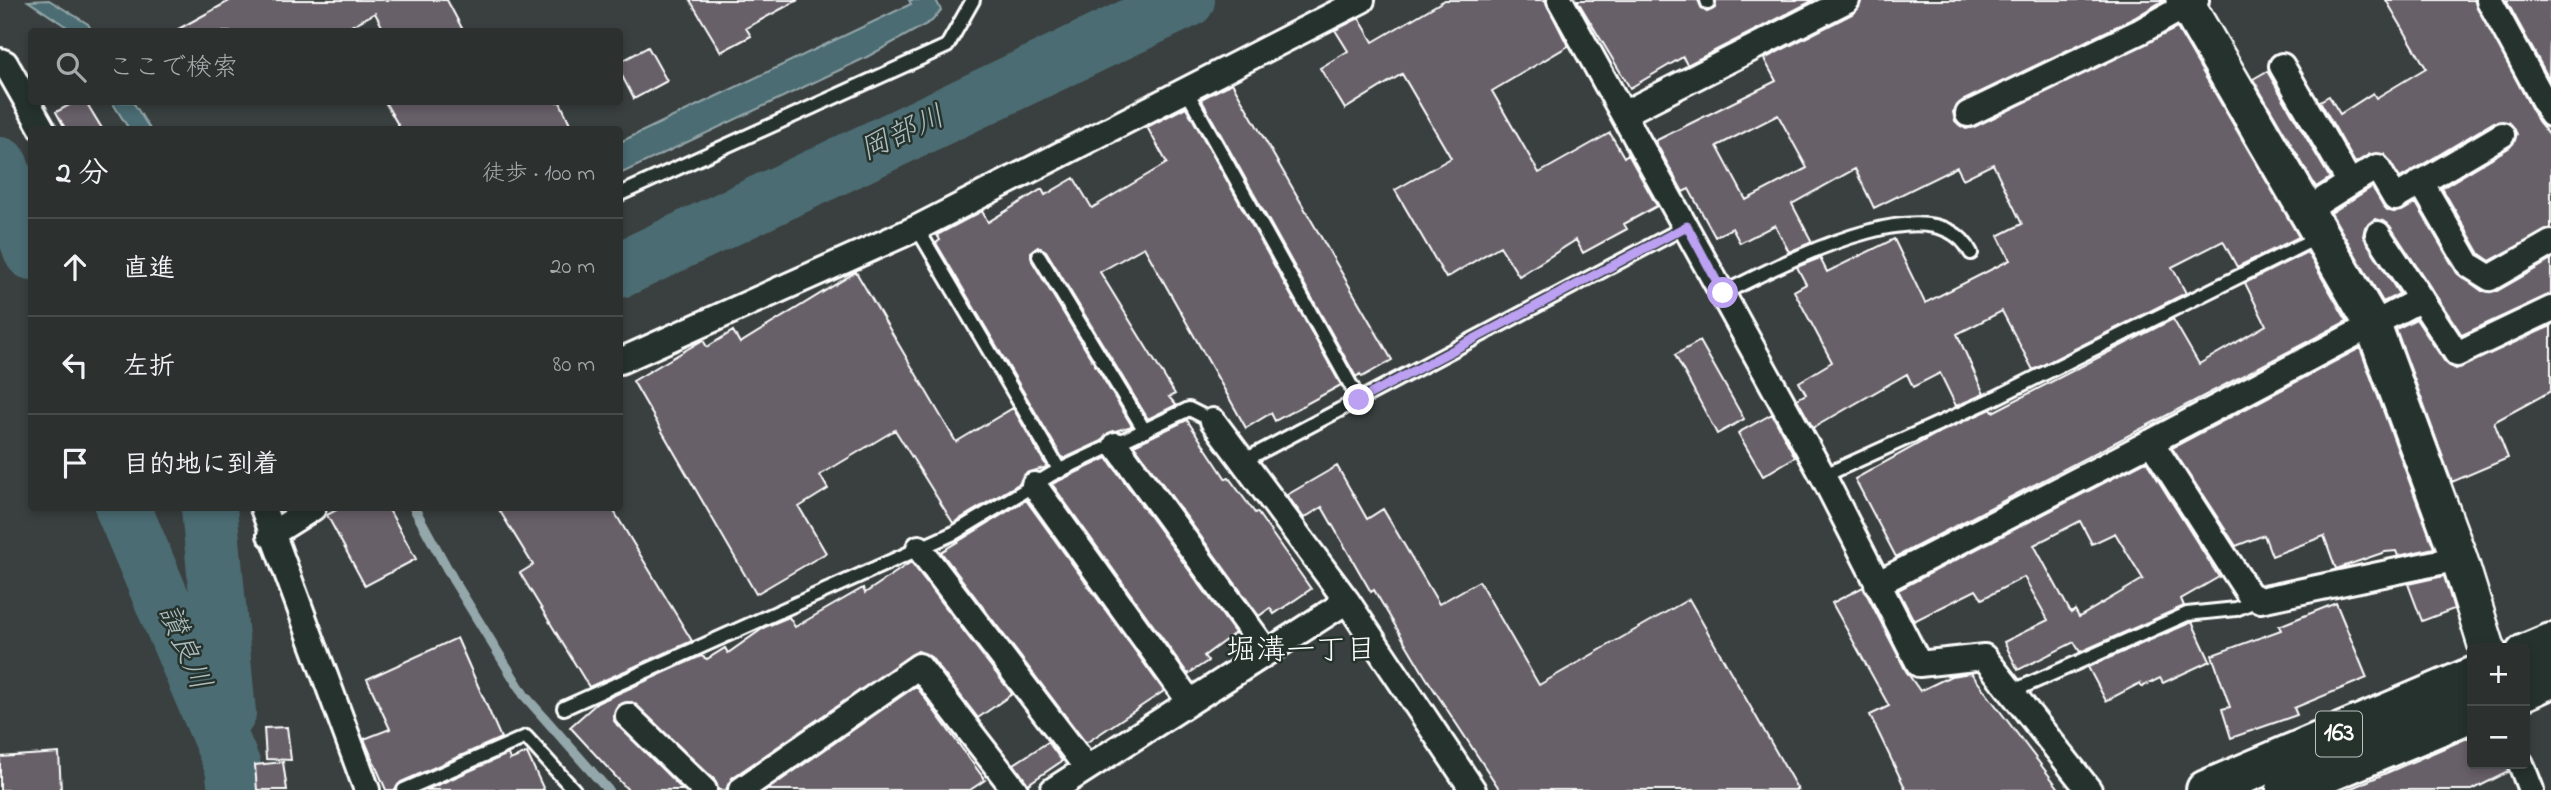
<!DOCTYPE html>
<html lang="ja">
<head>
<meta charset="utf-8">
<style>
	:root { --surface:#2c302f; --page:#383c3b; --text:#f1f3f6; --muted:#a6a9aa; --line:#484b4b }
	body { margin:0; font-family:"Indie Flower","Klee One",sans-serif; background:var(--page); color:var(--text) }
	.controls { position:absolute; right:21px; bottom:21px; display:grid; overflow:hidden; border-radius:7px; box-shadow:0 4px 10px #0003 }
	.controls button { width:63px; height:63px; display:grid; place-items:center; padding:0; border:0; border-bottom:2px solid var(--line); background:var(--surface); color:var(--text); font:35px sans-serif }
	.stop { position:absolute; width:21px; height:21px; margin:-16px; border:5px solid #bca0f2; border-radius:50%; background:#fff }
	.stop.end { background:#bca0f2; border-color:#fff; box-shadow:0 2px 7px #0008 }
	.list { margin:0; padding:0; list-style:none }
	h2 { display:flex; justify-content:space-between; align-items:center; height:91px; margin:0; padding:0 28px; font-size:30px }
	h2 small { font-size:23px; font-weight:400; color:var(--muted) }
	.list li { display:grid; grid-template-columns:46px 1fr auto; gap:21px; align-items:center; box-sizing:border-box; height:98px; padding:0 28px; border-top:2px solid var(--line) }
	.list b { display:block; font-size:26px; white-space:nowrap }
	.list em { font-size:23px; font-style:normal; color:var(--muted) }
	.icon { flex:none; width:38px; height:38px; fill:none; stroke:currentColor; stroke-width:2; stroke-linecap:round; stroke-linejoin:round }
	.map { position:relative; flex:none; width:2551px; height:790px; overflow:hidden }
	.search { position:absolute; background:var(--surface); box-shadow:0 4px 10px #0003; left:28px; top:28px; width:595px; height:77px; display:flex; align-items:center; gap:18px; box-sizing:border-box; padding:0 24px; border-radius:7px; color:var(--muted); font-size:26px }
	.panel { position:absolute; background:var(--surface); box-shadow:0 4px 10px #0003; left:28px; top:126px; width:595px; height:385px; border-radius:7px }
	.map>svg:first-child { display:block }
</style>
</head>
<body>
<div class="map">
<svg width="2551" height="790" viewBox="0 0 2551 790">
	<rect width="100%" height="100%" fill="#3a403f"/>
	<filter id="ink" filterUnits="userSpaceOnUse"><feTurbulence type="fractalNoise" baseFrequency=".0143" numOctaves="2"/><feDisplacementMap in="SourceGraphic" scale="14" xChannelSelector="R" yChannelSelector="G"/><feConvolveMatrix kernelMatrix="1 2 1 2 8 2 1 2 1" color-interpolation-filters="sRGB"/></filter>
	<g filter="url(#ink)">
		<!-- water -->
		<path fill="#4c6c73" stroke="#94a7ab" stroke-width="2" d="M49 0 88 24 92 31H73L28 1Z
			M909 0H936L941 10 932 21 865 58 620 174V142L911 4Z
			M112 102H133L150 129H129Z"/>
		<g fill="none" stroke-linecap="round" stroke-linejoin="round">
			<!-- stream -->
			<path stroke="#94a7ab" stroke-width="10" d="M414 508 454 581 524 695 608 790"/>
			<!-- river -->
			<path stroke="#4c6c73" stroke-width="56" d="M0 165 32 252
				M620 270 1187 0
				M123 508 233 767 236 790
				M209 508 228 713"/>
		</g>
		<!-- building -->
		<path fill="#676069" stroke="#fff" stroke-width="2" fill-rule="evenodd" d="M231 0H447L464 32H385L375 13 340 32H173Z
			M690 0H798L746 28 751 36 721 52Z
			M1445 0H1545L1568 46 1492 91 1539 173 1610 133 1624 157 1628 154 1657 206 1624 224 1627 229 1583 253 1576 240 1519 276 1500 246 1446 278 1395 190 1451 158 1402 74 1345 109 1320 68 1348 51 1335 30 1359 18 1373 42Z
			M1577 0H1698L1702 9 1707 12 1715 8 1716 0H1814L1687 65 1683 57 1630 88Z
			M1862 0H2164L2134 18 1962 101 1953 112 1955 121 1966 129 1974 127 2177 28 2299 237 2237 267 2223 241 2172 267 2186 293 2033 370 2002 311 1957 334 1984 394 1956 406 1940 373 1913 387 1907 374 1813 428 1797 399 1806 394 1799 382 1832 362 1794 291 1806 284 1797 267 1820 258 1827 272 1894 239 1925 303 2010 260 1998 236 2022 224 1993 164 1963 179 1957 167 1874 208 1855 169 1792 204 1812 242 1789 252 1775 225 1740 243 1732 228 1715 237 1689 189 1683 192 1655 141 1776 81 1764 59 1854 13ZM1778 115 1807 168 1746 200 1717 146Z
			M2386 0H2474L2538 121 2551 137V228L2490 261 2480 254 2442 188 2510 147 2517 134 2509 122H2494L2400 178 2384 154H2370L2355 163 2320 101 2329 96 2340 114 2373 93 2376 98 2426 68Z
			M2506 0H2551L2549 79Z
			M648 47 667 81 634 99 620 72V62Z
			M2267 71 2330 178 2316 187 2253 79Z
			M1232 83 1392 360 1362 377 1360 374 1356 377 1201 99Z
			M75 102H86L103 130H66L56 112Z
			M385 102H560L573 130H401Z
			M1186 107 1341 385 1275 421 1271 413 1246 428 1144 247 1100 272 1175 394 1169 397 1176 405 1148 419 1046 251 1038 247 1031 252 1032 261 1132 426 1108 433 1102 441 1063 459 936 243 940 240 937 235 982 211 988 222 1042 189 1045 195 1074 178 1092 208 1167 163 1147 127Z
			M2372 187 2388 211H2402L2416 203 2457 273 2482 291H2497L2551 260V294L2462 335 2390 226 2376 219 2365 227 2363 236 2399 294 2383 302 2331 213Z
			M2307 252 2347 321 1896 557 1855 479 1938 433 1991 409 1993 412 2173 319 2199 364 2266 325 2245 283Z
			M856 272 956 442 1013 408 1047 467 1026 473 1020 483 953 523 895 430 820 475 828 489 799 507 826 553 756 594 633 381 703 340 707 347 733 331 740 343Z
			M2416 319 2445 362 2456 369 2551 326V391L2494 422 2508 458 2452 482 2396 329Z
			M1700 341 1744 419 1717 434 1675 355Z
			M2360 348 2434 548 2398 556 2396 551 2385 552 2336 569 2324 536 2272 556 2264 535 2236 546 2172 448Z
			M1772 414 1795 457 1763 476 1738 433Z
			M1187 420 1226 479 1229 478 1255 513 1257 512 1311 589 1274 614 1270 608 1259 616 1134 445Z
			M1107 458 1235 633 1204 656 1208 661 1188 674 1052 484Z
			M2146 461 2219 577 2181 599 2184 606 2080 652 2074 642 2018 670 2004 642 2048 620 2024 577 1982 599 1976 590 1914 621 1898 590ZM2080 521 2092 544 2115 533 2143 579 2079 617 2075 610 2071 613 2034 545Z
			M1337 466 1367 519 1383 509 1439 604 1479 581 1539 685 1689 599 1798 790H1500L1425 676 1374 590 1371 592 1322 507 1304 518 1287 495Z
			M1026 500 1164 691 1086 743 941 552Z
			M340 508H388L416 559 365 586 327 515Z
			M498 508H612L692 641 589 687 520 573 533 565Z
			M911 562 1012 694 978 718 931 657 918 651 732 778 726 790H718L714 779 632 702 618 705 614 721 683 790H628L570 727 597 703 701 656 707 659 725 648 728 653 765 627 789 617 795 627 863 588 865 593Z
			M2444 576 2454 609 2422 621 2408 584Z
			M1863 587 1906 671 1920 691 1951 676 1971 673 2060 790H1906L1870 715 1889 706 1832 603Z
			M2336 603 2367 678 2294 708 2297 715 2231 738 2222 709 2230 707 2212 655 2281 630 2279 626Z
			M2192 622 2210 661 2163 683 2160 678 2142 687 2140 683 2106 701 2088 667Z
			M457 638 501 738 401 782 395 790H386L364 739 390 729 367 679Z
			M916 686 985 780 970 790H767Z
			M287 727 291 760 266 759 264 728Z
			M2472 736V764H2506L2508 772 2472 790H2347Z
			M1048 742 1062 761 1028 784 1014 764Z
			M59 753 61 790H0V757Z
			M527 753 544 790H426L508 754 510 760Z
			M283 762 287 790H257L255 765Z"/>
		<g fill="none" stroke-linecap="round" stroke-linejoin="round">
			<defs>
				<path id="lane" d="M1707 0 1708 3
					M1186 90 1359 400
					M620 194 947 46 973 0
					M917 228 1060 471
					M1039 256 1145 431
					M1723 293C1774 269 1934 179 1971 253
					M1243 461 1687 226
					M1823 476 1995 398 2318 237
					M2011 692 2187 614 2236 609 2258 600
					M564 708 954 533 1052 474 1189 409 1213 421
					M404 790 526 737 574 790"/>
				<path id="street" d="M1560 0 1823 476 1919 664 1984 657 2089 790
					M2489 0 2551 114
					M0 61 5 63 43 130
					M2282 66 2350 183 2377 167 2395 198 2502 135
					M1625 113 1847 0
					M1968 114 2141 31 2196 0
					M2421 182 2469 265 2490 278 2551 243
					M2307 210 2350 183
					M2378 234 2457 354 2551 309
					M620 361 917 228 1362 0
					M1213 421 1347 601 1473 790
					M2151 442 2421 299
					M1116 445 1267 652
					M1034 485 1190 702
					M263 508 367 790
					M270 535 313 508
					M919 548 1087 768
					M1877 584 2151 442 2249 594 2260 600 2459 558
					M628 716 704 790
					M2521 764 2531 790
					M741 790 919 666 1015 790
					M1053 790 1347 601"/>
				<path id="secondary" d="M2184 0 2373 325 2459 558 2487 648"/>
				<path id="highway" d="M2525 654 2551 643
					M2525 690 2551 678
					M2206 790 2472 677
					M2286 790 2472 712"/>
			</defs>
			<!-- lane casing -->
			<use href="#lane" stroke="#fff" stroke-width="18"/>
			<!-- street casing -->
			<use href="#street" stroke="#fff" stroke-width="30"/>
			<!-- secondary casing -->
			<use href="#secondary" stroke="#fff" stroke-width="40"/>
			<!-- highway casing -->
			<use href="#highway" stroke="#fff" stroke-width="44"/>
			<!-- lane -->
			<use href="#lane" stroke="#26332d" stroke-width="12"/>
			<!-- street -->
			<use href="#street" stroke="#26332d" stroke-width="24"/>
			<!-- secondary -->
			<use href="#secondary" stroke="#26332d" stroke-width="35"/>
			<!-- highway -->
			<use href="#highway" stroke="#26332d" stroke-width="38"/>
		</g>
	</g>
	<g fill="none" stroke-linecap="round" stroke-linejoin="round" filter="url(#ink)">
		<!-- route -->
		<path stroke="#bca0f2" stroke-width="9" d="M1359 400 1687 226 1723 293"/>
	</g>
	<g text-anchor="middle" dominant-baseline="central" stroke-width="5" stroke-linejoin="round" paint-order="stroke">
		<!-- shield labels -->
		<rect fill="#26332d" stroke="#bec2c0" stroke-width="2" x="2316" y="711.5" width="46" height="45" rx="5"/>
		<g font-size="26" font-weight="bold" fill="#fff">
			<text x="2339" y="734">163</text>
		</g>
		<!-- water labels -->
		<g font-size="30" font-style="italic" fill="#aebdc0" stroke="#26332d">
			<text transform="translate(903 135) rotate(-25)">岡部川</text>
			<text transform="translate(183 648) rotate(67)">讃良川</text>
		</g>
		<!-- neighbourhood labels -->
		<g font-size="30" fill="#fff" stroke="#26332d">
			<text x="1301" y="652">堀溝一丁目</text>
		</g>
	</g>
</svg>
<div class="controls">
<button>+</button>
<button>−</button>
</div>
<div class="stop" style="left:1723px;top:293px"></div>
<div class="stop end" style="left:1359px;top:400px"></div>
<div class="search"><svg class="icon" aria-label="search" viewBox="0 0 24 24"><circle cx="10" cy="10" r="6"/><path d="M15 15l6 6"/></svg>ここで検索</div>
<section class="panel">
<h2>2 分<small>徒歩 · 100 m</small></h2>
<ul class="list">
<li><svg class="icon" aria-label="ahead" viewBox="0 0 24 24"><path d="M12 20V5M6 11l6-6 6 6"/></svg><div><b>直進</b></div><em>20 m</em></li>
<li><svg class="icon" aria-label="left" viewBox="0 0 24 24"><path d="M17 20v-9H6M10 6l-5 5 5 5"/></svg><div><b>左折</b></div><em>80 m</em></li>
<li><svg class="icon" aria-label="arrive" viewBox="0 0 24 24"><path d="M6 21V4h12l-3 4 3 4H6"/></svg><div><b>目的地に到着</b></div></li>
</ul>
</section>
</div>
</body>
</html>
